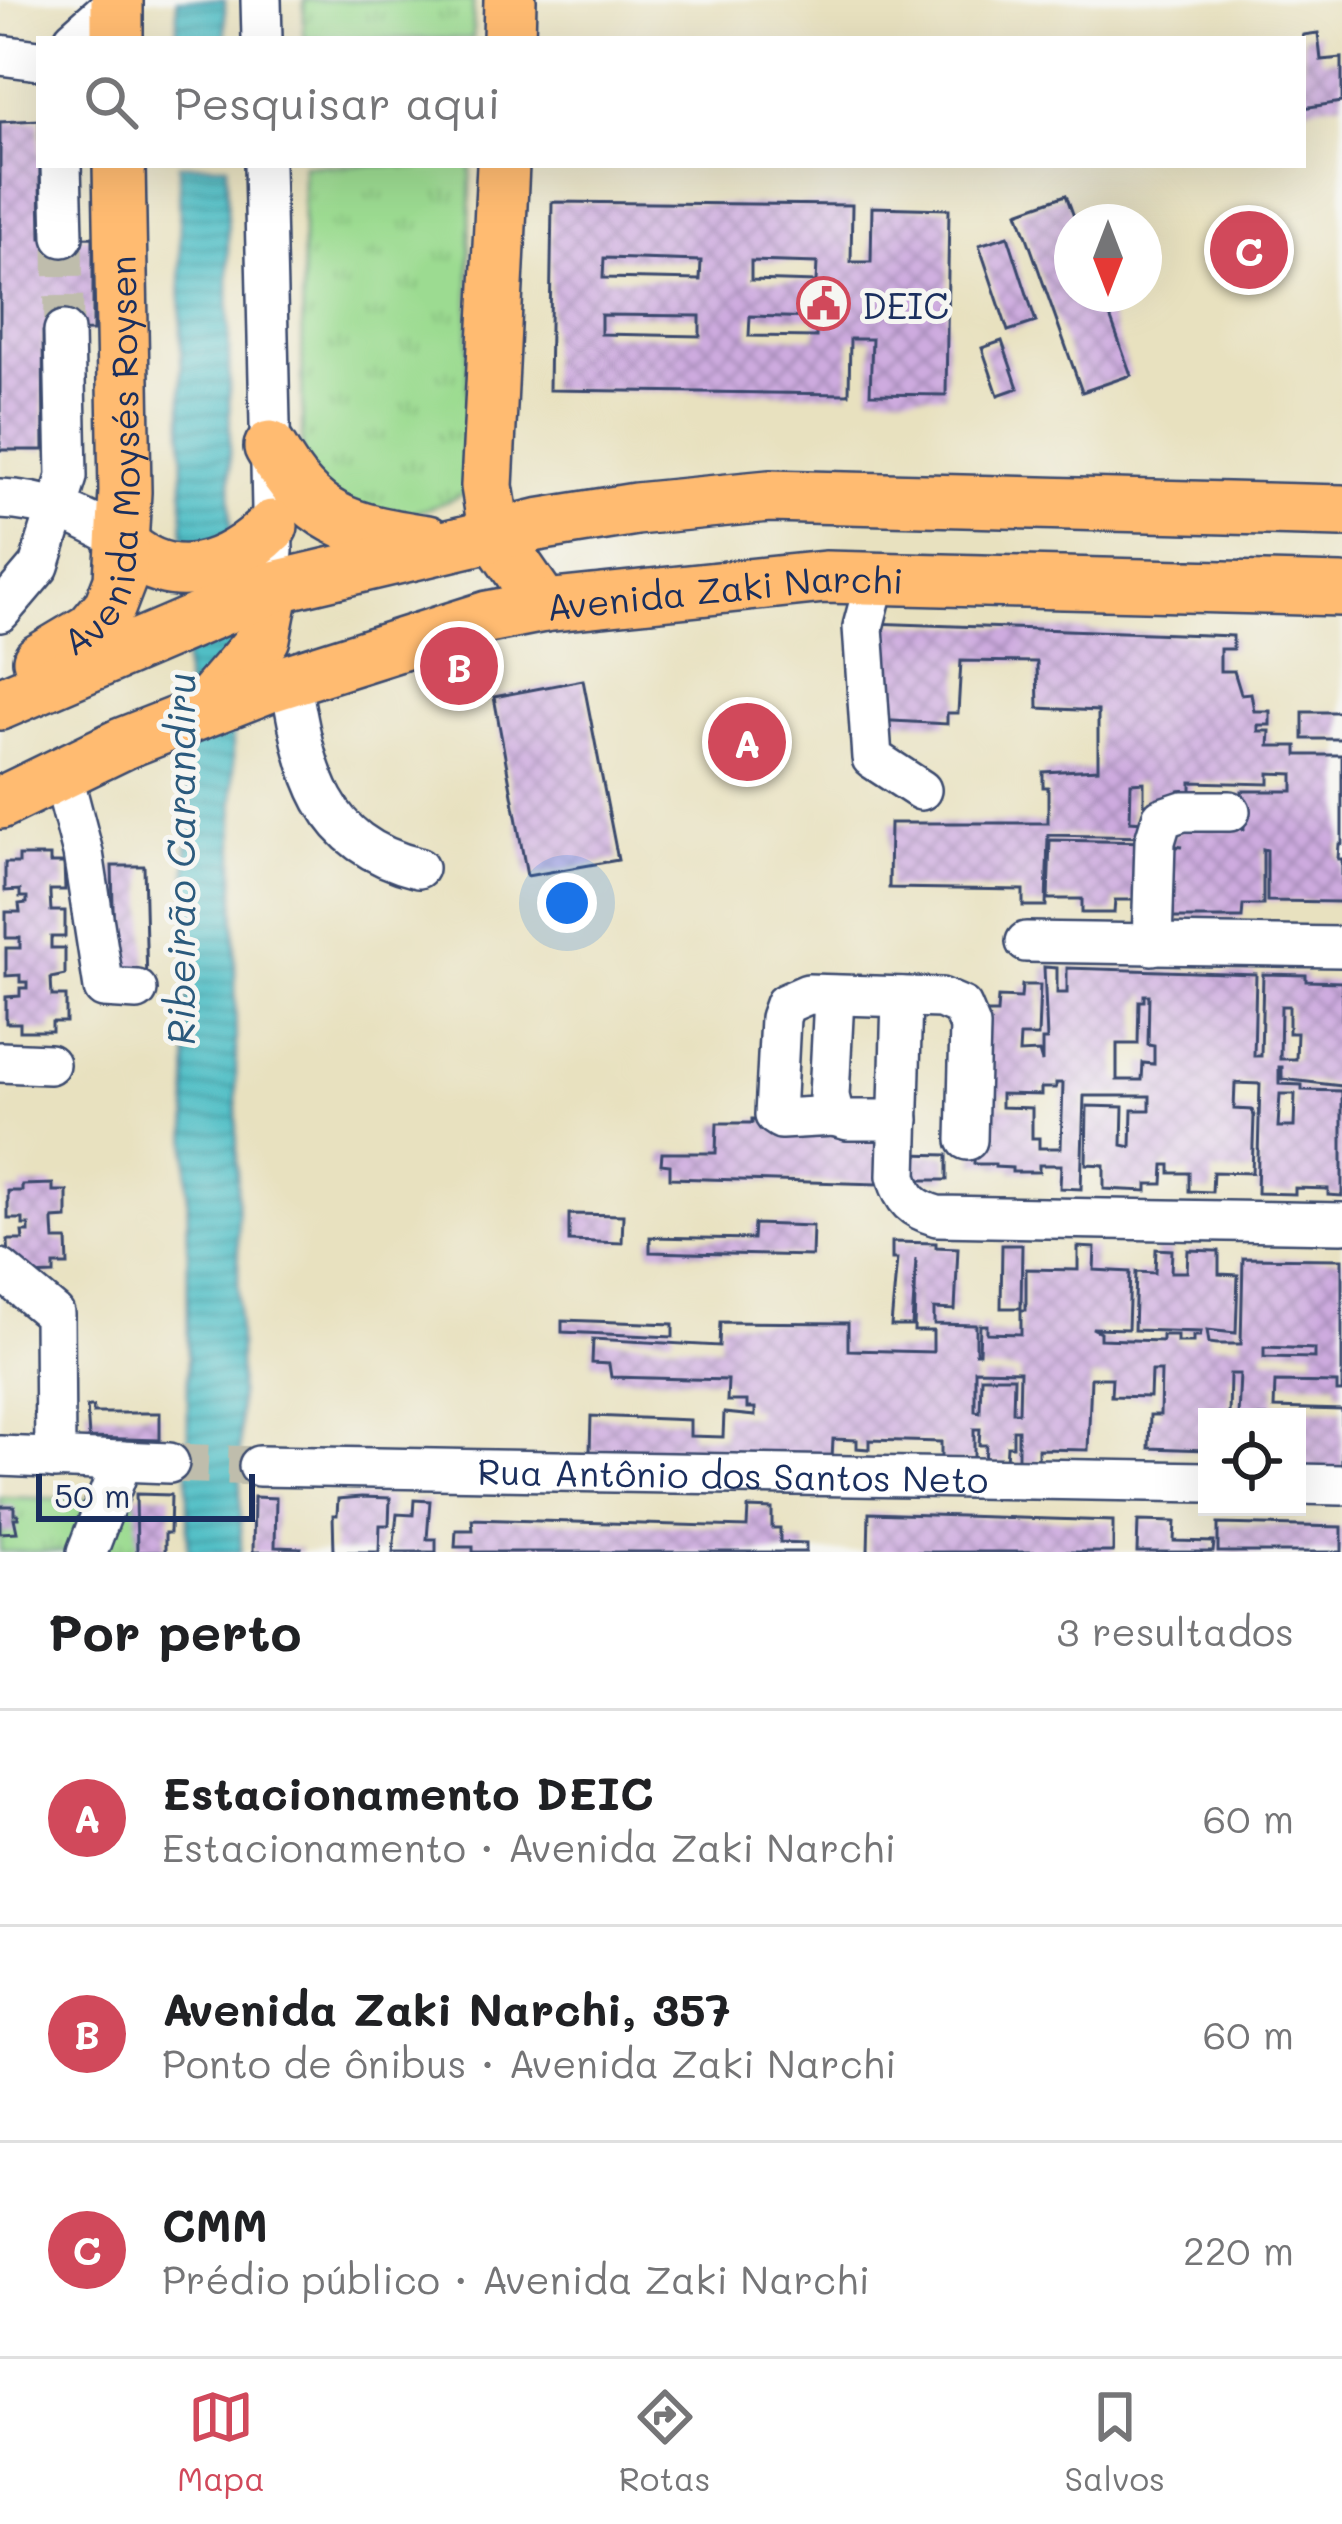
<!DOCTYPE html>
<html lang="pt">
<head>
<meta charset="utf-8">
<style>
	:root { --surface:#fff; --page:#f6f6f6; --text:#202124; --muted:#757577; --line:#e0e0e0; --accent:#d1495b }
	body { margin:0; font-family:Mali,sans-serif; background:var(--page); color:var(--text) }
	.controls { position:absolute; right:36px; bottom:36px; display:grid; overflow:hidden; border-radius:0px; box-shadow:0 12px 48px #0002 }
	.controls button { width:108px; height:108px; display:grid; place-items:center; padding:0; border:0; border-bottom:3px solid var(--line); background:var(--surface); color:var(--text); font:60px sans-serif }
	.compass { position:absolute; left:1054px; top:204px; width:108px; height:108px; border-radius:50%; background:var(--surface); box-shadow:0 12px 48px #0002; rotate:180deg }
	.scale { position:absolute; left:36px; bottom:30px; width:219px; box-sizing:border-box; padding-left:12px; border:6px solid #1b2f5e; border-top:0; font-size:33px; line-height:42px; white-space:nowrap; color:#1b2f5e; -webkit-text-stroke:9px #f6f6f2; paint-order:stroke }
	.you { position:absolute; left:567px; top:903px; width:42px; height:42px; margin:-30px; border:9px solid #fff; border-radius:50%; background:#1a73e8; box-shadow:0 0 0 18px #1a73e833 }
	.badge { display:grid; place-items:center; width:78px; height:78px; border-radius:50%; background:var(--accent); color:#fff; font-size:39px; font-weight:700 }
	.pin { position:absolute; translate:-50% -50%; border:6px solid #fff; box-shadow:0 3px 12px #0006 }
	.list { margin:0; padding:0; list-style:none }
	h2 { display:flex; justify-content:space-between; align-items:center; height:156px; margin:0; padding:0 48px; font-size:51px }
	h2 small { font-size:39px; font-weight:400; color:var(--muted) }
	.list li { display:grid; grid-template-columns:78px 1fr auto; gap:36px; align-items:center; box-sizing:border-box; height:216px; padding:0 48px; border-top:3px solid var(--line) }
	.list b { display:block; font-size:45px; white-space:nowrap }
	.list p { margin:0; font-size:39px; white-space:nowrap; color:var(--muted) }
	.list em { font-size:39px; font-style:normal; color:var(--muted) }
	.icon { flex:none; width:66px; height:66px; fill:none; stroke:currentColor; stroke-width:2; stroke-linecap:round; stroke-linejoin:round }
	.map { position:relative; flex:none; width:1342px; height:1552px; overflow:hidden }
	.search { position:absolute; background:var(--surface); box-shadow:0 12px 48px #0002; left:36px; right:36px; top:36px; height:132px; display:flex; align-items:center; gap:30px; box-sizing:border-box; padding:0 42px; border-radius:0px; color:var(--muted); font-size:45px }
	.sheet { height:804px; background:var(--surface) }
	nav { display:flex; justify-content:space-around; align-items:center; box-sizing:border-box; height:168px; border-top:3px solid var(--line); background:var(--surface); font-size:33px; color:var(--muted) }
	nav a { display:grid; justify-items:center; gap:6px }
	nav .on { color:var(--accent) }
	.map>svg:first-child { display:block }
</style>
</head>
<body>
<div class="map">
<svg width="1342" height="1552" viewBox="0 0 1342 1552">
	<defs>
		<pattern id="grass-tufts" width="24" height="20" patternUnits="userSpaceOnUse" patternTransform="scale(3)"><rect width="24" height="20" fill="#9cdb91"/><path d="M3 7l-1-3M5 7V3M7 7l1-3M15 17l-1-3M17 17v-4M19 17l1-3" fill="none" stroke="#86bc7f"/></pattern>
		<pattern id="water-rules" width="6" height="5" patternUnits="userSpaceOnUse" patternTransform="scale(3)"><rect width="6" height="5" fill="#51bfc6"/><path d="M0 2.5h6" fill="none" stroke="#429ca4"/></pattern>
		<pattern id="building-cross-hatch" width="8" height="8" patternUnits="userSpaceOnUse" patternTransform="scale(3)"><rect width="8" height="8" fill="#ceabdf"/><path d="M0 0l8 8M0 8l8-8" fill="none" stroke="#a68cb8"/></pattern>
	</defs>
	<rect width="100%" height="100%" fill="#f6f6f2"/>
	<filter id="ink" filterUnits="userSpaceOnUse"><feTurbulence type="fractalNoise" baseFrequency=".00833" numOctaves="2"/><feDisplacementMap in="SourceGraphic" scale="24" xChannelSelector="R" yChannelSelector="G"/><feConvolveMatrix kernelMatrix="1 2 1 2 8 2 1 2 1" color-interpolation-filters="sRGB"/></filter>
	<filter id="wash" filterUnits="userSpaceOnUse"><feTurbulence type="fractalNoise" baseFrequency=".004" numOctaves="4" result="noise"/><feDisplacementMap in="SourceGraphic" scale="48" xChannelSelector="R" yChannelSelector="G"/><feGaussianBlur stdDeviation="2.7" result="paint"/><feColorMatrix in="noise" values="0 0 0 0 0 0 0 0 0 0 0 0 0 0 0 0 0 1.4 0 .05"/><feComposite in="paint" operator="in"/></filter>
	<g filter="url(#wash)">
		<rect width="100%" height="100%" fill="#e8e1bf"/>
		<!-- grass -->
		<path fill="url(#grass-tufts)" stroke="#5c8578" stroke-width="3" d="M304 0H473V39H304Z
			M303 165H471L466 493C391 528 376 516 302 490Z
			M0 1497 142 1501V1552H0Z"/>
		<!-- water -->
		<path fill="url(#water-rules)" stroke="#367792" stroke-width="3" d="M177 0H225V39H177Z
			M179 165H227L241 1552H188L187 820Z"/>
		<g id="blocks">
			<!-- building -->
			<path fill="url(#building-cross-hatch)" fill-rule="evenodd" d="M1318 33 1321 60 1342 58V102L1303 108V35Z
				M39 120 41 238 93 237V331L43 332 44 450H0V122Z
				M1066 195 1076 222H1072V294H1102L1131 375 1082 392 1018 212Z
				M552 202 852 205 851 262H871L872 207 949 209 946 395 870 394 872 339H850L849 394 549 390ZM604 258 701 261 700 280 603 278ZM751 261 817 263 816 282 751 280ZM601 315 700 316V336L601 334ZM750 316 816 318V337L749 336Z
				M1008 236 1036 322 1008 331 979 245Z
				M1002 341 1018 388 998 395 982 348Z
				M871 623 1233 636V649H1220V671H1234L1241 694 1251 693 1254 711H1270V725H1258V731H1270L1269 746H1297V755H1342V844H1339L1338 859H1342V902L1267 901V850L1263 849V905H1243L1242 918H1162L1163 846 1182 847 1166 844 1182 826 1244 829 1242 791H1293V774L1269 773V784L1191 782V805L1144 804V782L1131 783 1130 821 1144 822 1150 837 1048 835 1046 906H1023V890L889 888 890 823H1048V787H1043V772L1098 769V711L1038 708 1037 662 961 661 958 713H947V724L875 720Z
				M583 680 618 860 527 876 494 697Z
				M1303 712H1342V739H1303Z
				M1050 840 1149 842 1147 900H1115L1114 913H1082V899H1048Z
				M19 856H50V863H64L65 890H50V894L51 911H65V937H51V948H65V975L51 978 52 996H66V1022H52V1031H20V1023H6V997L20 996V988H27V982H20V975L6 976V948H20V938H6V912H20L19 904 27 903V897H20V890L5 891V863H19Z
				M112 866H144L147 983 115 984Z
				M1044 967 1057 968V993H1067V968L1256 974 1254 1056H1261L1263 974 1306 975V981L1342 982V1086L1282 1079V1067H1279V1084L1302 1085V1090L1342 1091V1196L1328 1195V1189L1295 1188V1194L1257 1193 1260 1084 1235 1083 1234 1109 1252 1110 1254 1116 1252 1173 1213 1172 1212 1192 1189 1191V1173H1170V1165H1164L1163 1184H1147V1191L1104 1189V1165L1086 1164 1087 1106 1123 1107 1122 1145 1131 1147 1132 1110H1150V1096H1084L1081 1189 1060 1188 1061 1165H1039V1172H1012V1168L995 1167V1164H974L978 1013H997L998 997 1021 998 1022 985H1040L1038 1036H1020L1019 1053 1039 1052 1042 1062V1040H1047ZM1144 995H1149L1148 1045 1154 1046V1064L1143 1063 1142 1080H1117V1044H1138L1139 1001H1144ZM1281 1006H1289V1033H1297L1296 1059H1280ZM1056 1083H1063L1061 1148H1039V1138H1032V1108L1001 1107V1094L1041 1095V1088H1056ZM1280 1094H1295L1294 1127H1278Z
				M752 1119 880 1123 878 1184 670 1178V1165L661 1164 662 1153H716L717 1123H752Z
				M908 1154 947 1155V1180H908Z
				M53 1184V1191H67V1218L53 1219V1223L54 1240H67L68 1265H54V1274L23 1275 9 1267 8 1240H23L22 1232H29V1225H23V1219H8V1191H22V1185Z
				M569 1214 623 1215 622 1243 569 1241Z
				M754 1224 813 1226 812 1256 650 1252V1237L753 1239Z
				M892 1242 936 1243V1247L958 1248 955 1310 934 1309V1324L976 1325V1353H979L980 1325H987V1333L1021 1334V1310H1026V1269L1078 1270V1247L1095 1248 1094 1270 1130 1272 1128 1329 1092 1328 1100 1332V1339L1162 1341V1335H1177V1342H1193V1336H1200L1201 1332 1134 1330 1136 1272 1155 1273 1156 1249 1172 1250 1171 1272H1187L1188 1250 1215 1251H1219V1274L1238 1275 1236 1333 1207 1330 1209 1343 1217 1344H1241L1243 1258 1342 1259V1392H1337V1383L1275 1382 1274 1408 1342 1410V1472L1297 1471V1417H1238L1240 1374H1230L1229 1417H1207V1450L1149 1448 1150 1415H1160L1161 1371H1151L1150 1397 1111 1396 1112 1378H1091L1088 1450 1038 1449V1463H1018V1430H1013V1446H1007L1006 1463 985 1462 986 1445H979L980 1429H974V1462H941V1442L869 1440V1449L857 1448V1440L833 1439 832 1459 590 1452 591 1416 690 1420V1436L723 1437 724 1413 755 1416V1408H747V1401H727L728 1380 611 1377 609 1364 592 1363 593 1339 719 1346 720 1322 848 1323V1350L933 1352V1331H914L916 1259 912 1326H891L897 1259H892ZM1264 1347 1314 1349V1358L1264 1357ZM975 1370 1020 1371 1019 1412H1013L1014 1377H981L980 1412 975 1411Z
				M1002 1245H1022L1021 1308H1001Z
				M562 1320 673 1324V1337L562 1332Z
				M87 1407H93V1413H160V1440L89 1438Z
				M136 1494 171 1495 170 1533H165V1552H137Z
				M254 1497 276 1498 275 1547 301 1548 300 1552H253Z
				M361 1497 390 1498 389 1525H380L379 1552H334L333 1515H337L338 1499Z
				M414 1500 430 1501 427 1539H436V1552H393L397 1514 413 1515Z
				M0 1506H14V1514H18V1518H14L17 1532 0 1533Z
				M748 1508 772 1509V1528H780V1542L806 1543V1552H473V1547H455L456 1530H473L472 1519 747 1527Z
				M869 1513 1113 1521V1552H868Z
				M1138 1521 1175 1522 1174 1541 1214 1542 1213 1552H1137Z
				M1218 1524 1342 1527V1552H1218Z"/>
		</g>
	</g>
	<g filter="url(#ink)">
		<use href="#blocks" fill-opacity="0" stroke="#3a4a6d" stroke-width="3"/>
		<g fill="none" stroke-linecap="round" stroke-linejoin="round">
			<!-- minor-tunnel -->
			<path stroke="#bfbdac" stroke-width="39" stroke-dasharray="39 20" stroke-linecap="butt" d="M63 237 64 331
				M169 1463 259 1466"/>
			<defs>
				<g id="minor">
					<path d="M261 0 262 39"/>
					<path d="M74 39 117 1"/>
					<path d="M0 55 39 60"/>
					<path d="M61 165 63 237"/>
					<path d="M264 165 273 552"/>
					<path d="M0 499C47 500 84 518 124 541"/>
					<path d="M876 578 863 627 872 758 921 790"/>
					<path d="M0 612 39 566 67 477 64 331"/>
					<path d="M290 679C306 769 317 843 418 868"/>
					<path d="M62 773 83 853 104 988 137 990"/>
					<path d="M1026 942 1342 947"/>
					<path d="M1152 945 1155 841 1162 818 1183 811H1230"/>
					<path d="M834 997 829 1096 834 1116 848 1120H899"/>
					<path d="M902 997 897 1176C903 1200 913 1209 937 1216L1342 1223"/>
					<path d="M0 1062 49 1064"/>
					<path d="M834 1116 781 1119 775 1115 780 1018 785 1004 808 994 941 998 962 1007 970 1026 967 1140"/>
					<path d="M0 1269 54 1314 55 1459"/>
					<path d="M0 1456 169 1463"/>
					<path id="s1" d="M259 1466 1207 1482"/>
					<path d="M1297 1484 1342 1485"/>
					<path d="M87 1552 122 1461"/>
				</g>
				<g id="major">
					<path d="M117 0V39"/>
					<path d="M509 39 510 0"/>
					<path d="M503 165 487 486 495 535 544 606"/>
					<path d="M270 447C312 521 347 529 427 541"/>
					<path d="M124 545C172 591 230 568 272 526"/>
					<path id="s2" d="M39 660 91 629 110 606 120 580 125 492 119 165"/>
					<path d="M208 703 264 638 274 587"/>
					<path d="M0 704 274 587 537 525 636 509 769 496 1342 511"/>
					<path id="s3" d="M0 803 124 743 270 686 488 617 544 606 825 577 1342 590"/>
				</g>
			</defs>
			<!-- minor casing -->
			<use href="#minor" stroke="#3a4a6d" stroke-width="44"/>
			<!-- major casing -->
			<use href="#major" stroke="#3a4a6d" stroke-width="56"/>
			<!-- minor -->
			<use href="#minor" stroke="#fff" stroke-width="39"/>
			<!-- major -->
			<use href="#major" stroke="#ffbb71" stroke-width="51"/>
		</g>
	</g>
	<!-- icons -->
	<defs>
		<symbol id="civic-ring" viewBox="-11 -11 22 22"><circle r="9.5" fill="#f6f6f2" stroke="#d1495b" stroke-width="1.5"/><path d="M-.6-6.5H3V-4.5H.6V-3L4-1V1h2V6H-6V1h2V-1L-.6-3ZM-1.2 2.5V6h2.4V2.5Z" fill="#d1495b"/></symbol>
	</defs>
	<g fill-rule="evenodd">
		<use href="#civic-ring" x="794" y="274" width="59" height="59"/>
	</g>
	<g text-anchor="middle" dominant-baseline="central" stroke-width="10" stroke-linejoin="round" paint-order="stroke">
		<!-- poi labels -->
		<g font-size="36" fill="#1b2f5e" stroke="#f6f6f2" text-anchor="start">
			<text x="862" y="304">DEIC</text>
		</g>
		<!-- street labels -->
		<g font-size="36" fill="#1b2f5e" stroke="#f6f6f2">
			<text stroke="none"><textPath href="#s2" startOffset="237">Avenida Moysés Roysen</textPath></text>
			<text stroke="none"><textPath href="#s3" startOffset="762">Avenida Zaki Narchi</textPath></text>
			<text stroke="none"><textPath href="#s1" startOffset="474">Rua Antônio dos Santos Neto</textPath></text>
		</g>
		<!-- water labels -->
		<g font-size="39" font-style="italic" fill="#2b5a7d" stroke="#f6f6f2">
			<text transform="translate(179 859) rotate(-90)">Ribeirão Carandiru</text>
		</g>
	</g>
</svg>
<div class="controls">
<button><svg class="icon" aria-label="locate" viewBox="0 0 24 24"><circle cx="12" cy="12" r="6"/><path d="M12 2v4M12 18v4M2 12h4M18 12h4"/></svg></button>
</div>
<svg class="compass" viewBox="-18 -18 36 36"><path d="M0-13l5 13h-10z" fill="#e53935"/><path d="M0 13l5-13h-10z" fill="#757577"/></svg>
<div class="scale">50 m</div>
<div class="you"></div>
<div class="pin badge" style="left:747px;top:742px">A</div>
<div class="pin badge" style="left:459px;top:666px">B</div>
<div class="pin badge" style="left:1249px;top:250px">C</div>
<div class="search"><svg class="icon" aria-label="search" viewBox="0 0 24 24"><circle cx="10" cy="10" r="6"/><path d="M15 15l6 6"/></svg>Pesquisar aqui</div>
</div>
<section class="sheet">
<h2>Por perto<small>3 resultados</small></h2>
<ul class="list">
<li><span class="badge">A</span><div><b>Estacionamento DEIC</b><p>Estacionamento · Avenida Zaki Narchi</p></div><em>60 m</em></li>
<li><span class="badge">B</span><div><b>Avenida Zaki Narchi, 357</b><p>Ponto de ônibus · Avenida Zaki Narchi</p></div><em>60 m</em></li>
<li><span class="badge">C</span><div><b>CMM</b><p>Prédio público · Avenida Zaki Narchi</p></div><em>220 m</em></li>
</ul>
</section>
<nav>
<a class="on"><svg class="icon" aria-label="map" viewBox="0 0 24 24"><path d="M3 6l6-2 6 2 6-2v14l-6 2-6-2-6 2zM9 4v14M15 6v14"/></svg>Mapa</a>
<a><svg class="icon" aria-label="directions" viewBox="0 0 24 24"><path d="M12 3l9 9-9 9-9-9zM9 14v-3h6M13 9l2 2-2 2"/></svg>Rotas</a>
<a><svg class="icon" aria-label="saved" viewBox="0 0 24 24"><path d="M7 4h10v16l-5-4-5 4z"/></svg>Salvos</a>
</nav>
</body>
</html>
